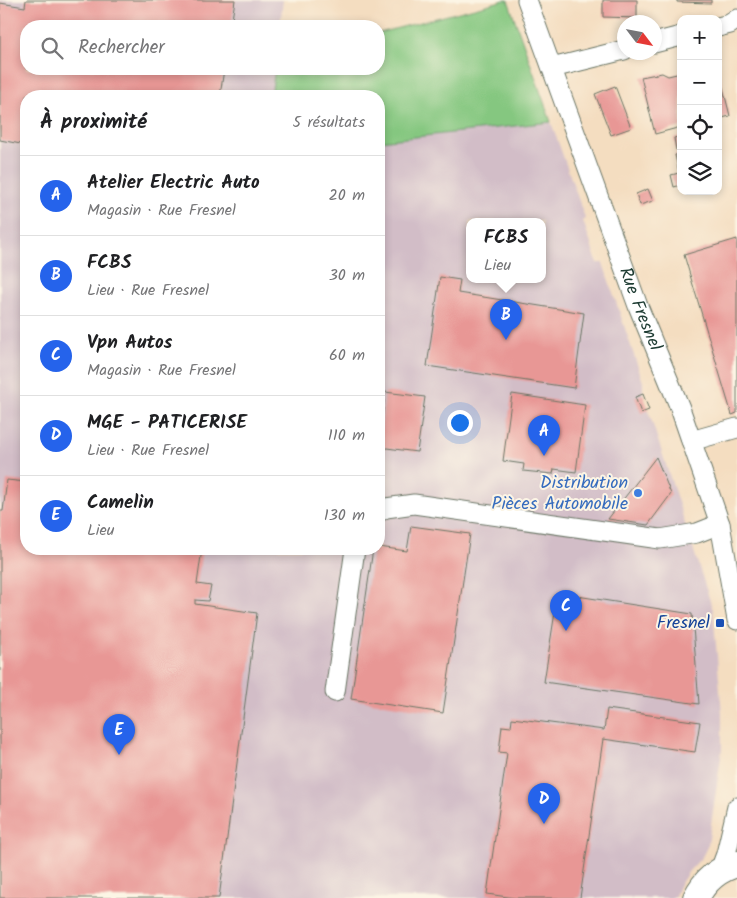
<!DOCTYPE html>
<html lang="fr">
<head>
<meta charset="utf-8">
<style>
	:root { --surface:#fff; --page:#f2f2f2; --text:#202124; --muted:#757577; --line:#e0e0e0; --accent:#2563eb }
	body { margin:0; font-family:Kalam,sans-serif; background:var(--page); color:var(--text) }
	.controls { position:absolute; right:15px; top:15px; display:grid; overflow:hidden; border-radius:10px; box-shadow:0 2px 8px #0003 }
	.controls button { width:45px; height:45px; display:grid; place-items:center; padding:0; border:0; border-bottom:1px solid var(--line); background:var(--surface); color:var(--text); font:25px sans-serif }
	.compass { position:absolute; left:617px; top:15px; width:45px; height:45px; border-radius:50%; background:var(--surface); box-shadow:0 2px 8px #0003; rotate:122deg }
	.you { position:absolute; left:459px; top:422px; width:18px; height:18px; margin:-12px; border:4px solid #fff; border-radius:50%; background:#1a73e8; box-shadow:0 0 0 8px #1a73e833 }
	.badge { display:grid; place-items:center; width:32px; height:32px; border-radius:50%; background:var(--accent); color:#fff; font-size:16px; font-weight:700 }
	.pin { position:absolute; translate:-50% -41px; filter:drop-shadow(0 1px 2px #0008) }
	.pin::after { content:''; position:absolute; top:26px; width:18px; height:15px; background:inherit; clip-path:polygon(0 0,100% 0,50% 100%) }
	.popup { position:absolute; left:466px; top:218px; width:80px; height:65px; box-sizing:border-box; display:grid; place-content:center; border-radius:10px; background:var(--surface); filter:drop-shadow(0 1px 4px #0005); font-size:16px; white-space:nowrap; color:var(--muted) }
	.popup b { font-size:19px; color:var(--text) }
	.popup::after { content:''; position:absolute; left:50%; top:100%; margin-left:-10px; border:10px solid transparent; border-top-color:var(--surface) }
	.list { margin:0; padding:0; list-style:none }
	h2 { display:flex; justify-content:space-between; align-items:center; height:65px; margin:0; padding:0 20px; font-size:21px }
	h2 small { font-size:16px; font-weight:400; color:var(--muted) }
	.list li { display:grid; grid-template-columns:32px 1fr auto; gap:15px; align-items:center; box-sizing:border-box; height:80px; padding:0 20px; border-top:1px solid var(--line) }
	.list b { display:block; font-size:19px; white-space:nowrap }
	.list p { margin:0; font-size:16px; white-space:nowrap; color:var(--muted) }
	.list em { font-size:16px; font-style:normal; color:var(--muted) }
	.icon { flex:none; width:28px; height:28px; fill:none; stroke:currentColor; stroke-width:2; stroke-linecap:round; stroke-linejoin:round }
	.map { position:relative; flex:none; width:737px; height:898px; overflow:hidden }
	.search { position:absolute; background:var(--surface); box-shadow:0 2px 8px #0003; left:20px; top:20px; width:365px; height:55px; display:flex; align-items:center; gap:12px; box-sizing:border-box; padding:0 18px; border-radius:20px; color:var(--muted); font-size:19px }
	.panel { position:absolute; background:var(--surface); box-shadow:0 2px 8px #0003; left:20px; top:90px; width:365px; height:465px; border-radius:20px }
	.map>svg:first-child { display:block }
</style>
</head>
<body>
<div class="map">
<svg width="737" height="898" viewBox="0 0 737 898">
	<rect width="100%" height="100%" fill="#fcf5e5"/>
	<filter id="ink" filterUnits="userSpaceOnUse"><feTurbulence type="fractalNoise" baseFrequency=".02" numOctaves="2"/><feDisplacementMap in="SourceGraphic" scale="10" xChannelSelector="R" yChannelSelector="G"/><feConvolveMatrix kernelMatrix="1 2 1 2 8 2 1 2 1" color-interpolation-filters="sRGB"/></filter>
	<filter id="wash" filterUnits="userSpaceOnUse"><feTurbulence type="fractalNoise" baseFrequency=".0096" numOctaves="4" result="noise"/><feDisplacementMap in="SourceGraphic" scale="20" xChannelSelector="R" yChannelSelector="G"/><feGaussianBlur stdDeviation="1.12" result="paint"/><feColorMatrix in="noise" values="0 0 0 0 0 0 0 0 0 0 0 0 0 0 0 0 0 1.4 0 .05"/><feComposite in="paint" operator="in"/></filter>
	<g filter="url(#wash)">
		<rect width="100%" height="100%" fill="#f4ddc0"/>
		<!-- industrial -->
		<path fill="#d2bdc7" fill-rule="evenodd" d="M0 0H283L280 26H26V69H379V33L508 0 585 218 583 221 591 244 597 263H603L643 382V394L713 610 722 713V750L708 845 702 857 689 871 679 886 674 898H0ZM26 96H379V549H26ZM470 221H542V279H470Z"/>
		<!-- green -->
		<path fill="#85c780" stroke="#52825a" d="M505 0H508L551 122 379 141V96H271L275 69H379V33Z"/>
		<g id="blocks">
			<!-- building -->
			<path fill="#e89795" d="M26 0H235L231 26H26V69H224L220 96H26V145L0 140V3L25 7Z
				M603 0H637V18L603 17Z
				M677 0H711V3L677 2Z
				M718 68 730 116 718 119Z
				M662 73 668 76 681 73V127L655 134 641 77Z
				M615 86 631 128 611 135 595 94Z
				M681 136V149L676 150 674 138Z
				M681 154V185L674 187 671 175 679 173 675 155Z
				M648 189 653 201 640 205 636 194Z
				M737 239V413L732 415 684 255Z
				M440 277 460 280 458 293 584 313 574 388 427 366Z
				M385 392 425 397 417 452 379 447Z
				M512 394 585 405 576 472 554 469 553 474 523 471 524 464 503 461Z
				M643 394 649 410 641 413 635 397Z
				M656 457 671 494 648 525 608 519Z
				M7 480 26 482V549H202L197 584 211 586 208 601 195 600V604L257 613 219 898H0V511H3Z
				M411 526 470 534 443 713 351 699 373 549H379V547L407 551Z
				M558 593 692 614 699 704 544 682Z
				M607 709 700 722 695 752 603 739 580 898H515L487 894 507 753 499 752 502 726 511 727 512 718 604 730Z"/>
		</g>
	</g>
	<g filter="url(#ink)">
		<use href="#blocks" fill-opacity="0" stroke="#6a7565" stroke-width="1"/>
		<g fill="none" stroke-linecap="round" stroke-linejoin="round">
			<defs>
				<g id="street">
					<path id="s1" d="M527 0 638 306 680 408 720 524 737 620"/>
					<path d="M718 27 730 24 737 19"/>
					<path d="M654 43 681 36"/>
					<path d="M552 68 624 50"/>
					<path d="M691 441 737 428"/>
					<path d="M379 512 386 508 414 504 660 539 697 533 720 524"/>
					<path d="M335 692 355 549"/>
					<path d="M720 870 726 854 737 807"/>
				</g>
				<path id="secondary" d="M696 898C705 880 718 869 737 864"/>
			</defs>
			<!-- street casing -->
			<use href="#street" stroke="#6a7565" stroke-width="21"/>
			<!-- secondary casing -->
			<use href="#secondary" stroke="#6a7565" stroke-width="28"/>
			<!-- street -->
			<use href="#street" stroke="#fff" stroke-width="19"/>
			<!-- secondary -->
			<use href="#secondary" stroke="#fff" stroke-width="26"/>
		</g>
	</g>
	<!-- markers -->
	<circle fill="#3f7fe0" stroke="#fcf5e5" stroke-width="2" cx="638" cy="493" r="5"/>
	<rect fill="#1a4fb4" stroke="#fcf5e5" stroke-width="2" x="715" y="618" width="10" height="10" rx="2.5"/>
	<g text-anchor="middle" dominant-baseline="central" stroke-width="4" stroke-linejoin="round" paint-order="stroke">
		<!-- street labels -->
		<g font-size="18" fill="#1f3d34" stroke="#fcf5e5">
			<text stroke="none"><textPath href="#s1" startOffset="329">Rue Fresnel</textPath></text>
		</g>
		<!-- shop labels -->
		<g font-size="18" fill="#366cbe" stroke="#fcf5e5" text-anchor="end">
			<text x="628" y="483">Distribution<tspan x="628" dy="21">Pièces Automobile</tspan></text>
		</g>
		<!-- transit labels -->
		<g font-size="18" fill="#164399" stroke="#fcf5e5" text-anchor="end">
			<text x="710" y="623">Fresnel</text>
		</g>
	</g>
</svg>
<div class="controls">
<button>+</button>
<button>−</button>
<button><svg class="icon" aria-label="locate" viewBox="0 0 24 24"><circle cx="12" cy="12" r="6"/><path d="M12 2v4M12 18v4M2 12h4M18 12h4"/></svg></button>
<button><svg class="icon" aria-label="layers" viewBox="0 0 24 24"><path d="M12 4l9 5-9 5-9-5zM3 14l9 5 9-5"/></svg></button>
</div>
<svg class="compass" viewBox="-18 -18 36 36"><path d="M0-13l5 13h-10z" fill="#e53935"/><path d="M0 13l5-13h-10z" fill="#757577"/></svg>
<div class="you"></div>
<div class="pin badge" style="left:544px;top:456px">A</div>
<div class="pin badge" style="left:506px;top:340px">B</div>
<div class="popup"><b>FCBS</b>Lieu</div>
<div class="pin badge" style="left:566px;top:631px">C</div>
<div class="pin badge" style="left:544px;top:824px">D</div>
<div class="pin badge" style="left:119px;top:755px">E</div>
<div class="search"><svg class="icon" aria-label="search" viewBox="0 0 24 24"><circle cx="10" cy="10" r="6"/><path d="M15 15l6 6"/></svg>Rechercher</div>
<section class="panel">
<h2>À proximité<small>5 résultats</small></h2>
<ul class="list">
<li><span class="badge">A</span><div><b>Atelier Electric Auto</b><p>Magasin · Rue Fresnel</p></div><em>20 m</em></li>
<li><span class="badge">B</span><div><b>FCBS</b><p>Lieu · Rue Fresnel</p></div><em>30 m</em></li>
<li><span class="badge">C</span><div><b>Vpn Autos</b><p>Magasin · Rue Fresnel</p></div><em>60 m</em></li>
<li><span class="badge">D</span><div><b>MGE - PATICERISE</b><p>Lieu · Rue Fresnel</p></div><em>110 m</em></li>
<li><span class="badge">E</span><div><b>Camelin</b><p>Lieu</p></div><em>130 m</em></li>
</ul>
</section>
</div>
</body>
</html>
